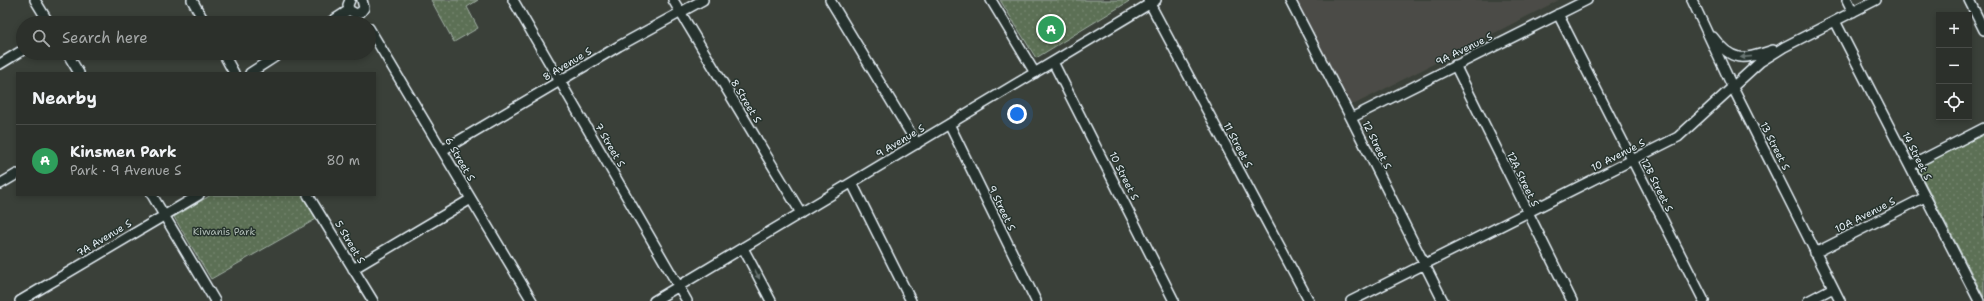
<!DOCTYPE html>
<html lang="en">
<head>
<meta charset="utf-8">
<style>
	:root { --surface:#2c302b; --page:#383c37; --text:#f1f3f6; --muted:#a6a9a9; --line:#484b47; --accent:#ff9aa2 }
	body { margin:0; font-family:"Shantell Sans",sans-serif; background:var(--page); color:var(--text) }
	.controls { position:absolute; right:12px; top:12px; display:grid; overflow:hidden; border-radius:0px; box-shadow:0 2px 6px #0003 }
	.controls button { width:36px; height:36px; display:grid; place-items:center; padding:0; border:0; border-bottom:1px solid var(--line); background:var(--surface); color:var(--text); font:20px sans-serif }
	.you { position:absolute; left:1017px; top:114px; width:14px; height:14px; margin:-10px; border:3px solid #fff; border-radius:50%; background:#1a73e8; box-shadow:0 0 0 6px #1a73e833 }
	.badge { display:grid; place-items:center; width:26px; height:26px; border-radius:50%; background:var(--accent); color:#fff; font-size:13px; font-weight:700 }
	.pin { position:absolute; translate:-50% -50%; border:2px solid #fff; box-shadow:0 1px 4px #0006 }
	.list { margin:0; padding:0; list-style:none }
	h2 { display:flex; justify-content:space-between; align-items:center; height:52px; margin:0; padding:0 16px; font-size:17px }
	h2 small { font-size:13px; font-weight:400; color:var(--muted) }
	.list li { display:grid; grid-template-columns:26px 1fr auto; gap:12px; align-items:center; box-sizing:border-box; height:72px; padding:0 16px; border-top:1px solid var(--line) }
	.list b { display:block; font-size:15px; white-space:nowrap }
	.list p { margin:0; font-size:13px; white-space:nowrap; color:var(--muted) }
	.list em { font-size:13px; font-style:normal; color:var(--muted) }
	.icon { flex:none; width:22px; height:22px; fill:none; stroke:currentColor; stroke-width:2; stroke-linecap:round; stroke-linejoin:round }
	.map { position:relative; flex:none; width:1984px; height:301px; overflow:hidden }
	.search { position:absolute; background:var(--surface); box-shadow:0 2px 6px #0003; left:16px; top:16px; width:360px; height:44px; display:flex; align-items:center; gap:10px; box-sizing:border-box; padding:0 14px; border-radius:22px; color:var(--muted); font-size:15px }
	.panel { position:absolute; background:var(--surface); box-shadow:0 2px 6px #0003; left:16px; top:72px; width:360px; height:124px; border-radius:0px }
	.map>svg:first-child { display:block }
</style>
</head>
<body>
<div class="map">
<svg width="1984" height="301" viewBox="0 0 1984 301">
	<defs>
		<pattern id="park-dots" width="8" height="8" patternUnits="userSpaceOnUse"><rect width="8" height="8" fill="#5c7054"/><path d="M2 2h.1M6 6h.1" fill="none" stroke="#73856d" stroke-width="1.8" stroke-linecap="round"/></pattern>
	</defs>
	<rect width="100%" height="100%" fill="#3a4039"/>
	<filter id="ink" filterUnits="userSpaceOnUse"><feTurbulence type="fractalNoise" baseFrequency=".025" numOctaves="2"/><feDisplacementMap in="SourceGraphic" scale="8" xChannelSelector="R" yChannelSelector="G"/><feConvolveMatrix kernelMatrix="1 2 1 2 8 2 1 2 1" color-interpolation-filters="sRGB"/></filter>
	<g filter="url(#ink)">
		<!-- built -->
		<path fill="#4b4c46" d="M1294 0H1559L1355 104H1350L1346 102Z"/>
		<!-- park -->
		<path fill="url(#park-dots)" stroke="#a2b0a6" d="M431 0H478L467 7 478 28 454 42Z
			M1000 0H1131L1036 58Z
			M1984 132V297L1917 167Z
			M211 195H304L318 218 211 279 174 217Z"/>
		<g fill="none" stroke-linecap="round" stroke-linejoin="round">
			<defs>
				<path id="minor" d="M35 0 49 23
					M192 0 205 23
					M350 0 348 5 349 10 356 14 361 12 364 8 362 0
					M513 0 687 301
					M673 0 801 213
					M830 0 917 144
					M991 0 1035 73
					M1148 0 1309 301
					M1290 0 1351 118 1443 301
					M1692 0 1732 86 1840 301
					M1847 0 1853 12
					M1969 0 1984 30
					M1558 14 1704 301
					M1835 21 1979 301
					M329 23 349 10
					M369 28 532 301
					M1713 37C1733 64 1744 59 1773 50
					M67 53 79 73
					M223 53 234 73
					M1053 62 1174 301
					M0 64 23 50
					M1455 65 1572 301
					M250 73 281 53
					M1351 118 1587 0
					M949 124 1036 301
					M443 150 619 46 703 0
					M1910 166 1984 128
					M852 183 911 301
					M0 184 17 174
					M152 195 215 301
					M308 195 373 301
					M743 248 771 301
					M1815 253 1925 197
					M353 269 471 199
					M20 301 199 195
					M654 301 1156 0
					M1351 301 1678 137 1760 62 1784 47 1876 0
					M1808 301 1833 288"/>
			</defs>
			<!-- minor casing -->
			<use href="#minor" stroke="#e8f1f8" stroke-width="12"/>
			<!-- minor -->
			<use href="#minor" stroke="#26332d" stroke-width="9"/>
		</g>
		<!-- one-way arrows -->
		<defs><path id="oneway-solid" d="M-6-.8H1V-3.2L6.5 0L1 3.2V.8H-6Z"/></defs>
		<g fill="#6a7674">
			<use href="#oneway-solid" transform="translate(1746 57) rotate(175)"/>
			<use href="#oneway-solid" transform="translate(757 274) rotate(63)"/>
		</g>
	</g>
	<g text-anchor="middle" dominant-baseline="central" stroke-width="3" stroke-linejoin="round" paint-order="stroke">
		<!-- street labels -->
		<g font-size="10" fill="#e8f1f8" stroke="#26332d">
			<text transform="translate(1464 49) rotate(-26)">9A Avenue S</text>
			<text transform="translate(567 64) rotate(-31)">8 Avenue S</text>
			<text transform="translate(746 101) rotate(59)">8 Street S</text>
			<text transform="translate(900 141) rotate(-31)">9 Avenue S</text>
			<text transform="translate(610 145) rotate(60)">7 Street S</text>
			<text transform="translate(1238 145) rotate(62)">11 Street S</text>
			<text transform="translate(1377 145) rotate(64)">12 Street S</text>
			<text transform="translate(1775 146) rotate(63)">13 Street S</text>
			<text transform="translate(1618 155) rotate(-27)">10 Avenue S</text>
			<text transform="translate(1917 156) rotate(63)">14 Street S</text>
			<text transform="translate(460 159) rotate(60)">6 Street S</text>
			<text transform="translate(1124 176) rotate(63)">10 Street S</text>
			<text transform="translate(1523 179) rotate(64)">12A Street S</text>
			<text transform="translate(1657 185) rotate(63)">12B Street S</text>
			<text transform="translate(1002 208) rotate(64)">9 Street S</text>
			<text transform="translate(1865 215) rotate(-27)">10A Avenue S</text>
			<text transform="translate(104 238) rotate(-31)">7A Avenue S</text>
			<text transform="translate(350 242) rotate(59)">5 Street S</text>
		</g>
		<!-- park labels -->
		<g font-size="10" fill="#b0bdb6" stroke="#26332d">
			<text x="224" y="231">Kiwanis Park</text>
		</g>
	</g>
</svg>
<div class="controls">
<button>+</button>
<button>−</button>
<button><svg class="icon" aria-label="locate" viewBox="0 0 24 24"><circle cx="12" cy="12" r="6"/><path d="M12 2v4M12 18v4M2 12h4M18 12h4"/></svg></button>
</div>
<div class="you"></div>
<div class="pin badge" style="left:1051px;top:29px;background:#2e9e5b">A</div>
<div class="search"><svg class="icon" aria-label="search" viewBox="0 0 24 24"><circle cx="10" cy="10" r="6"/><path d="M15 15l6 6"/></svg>Search here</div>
<section class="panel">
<h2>Nearby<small></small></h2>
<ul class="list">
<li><span class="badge" style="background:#2e9e5b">A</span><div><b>Kinsmen Park</b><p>Park · 9 Avenue S</p></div><em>80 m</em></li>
</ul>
</section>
</div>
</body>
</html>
